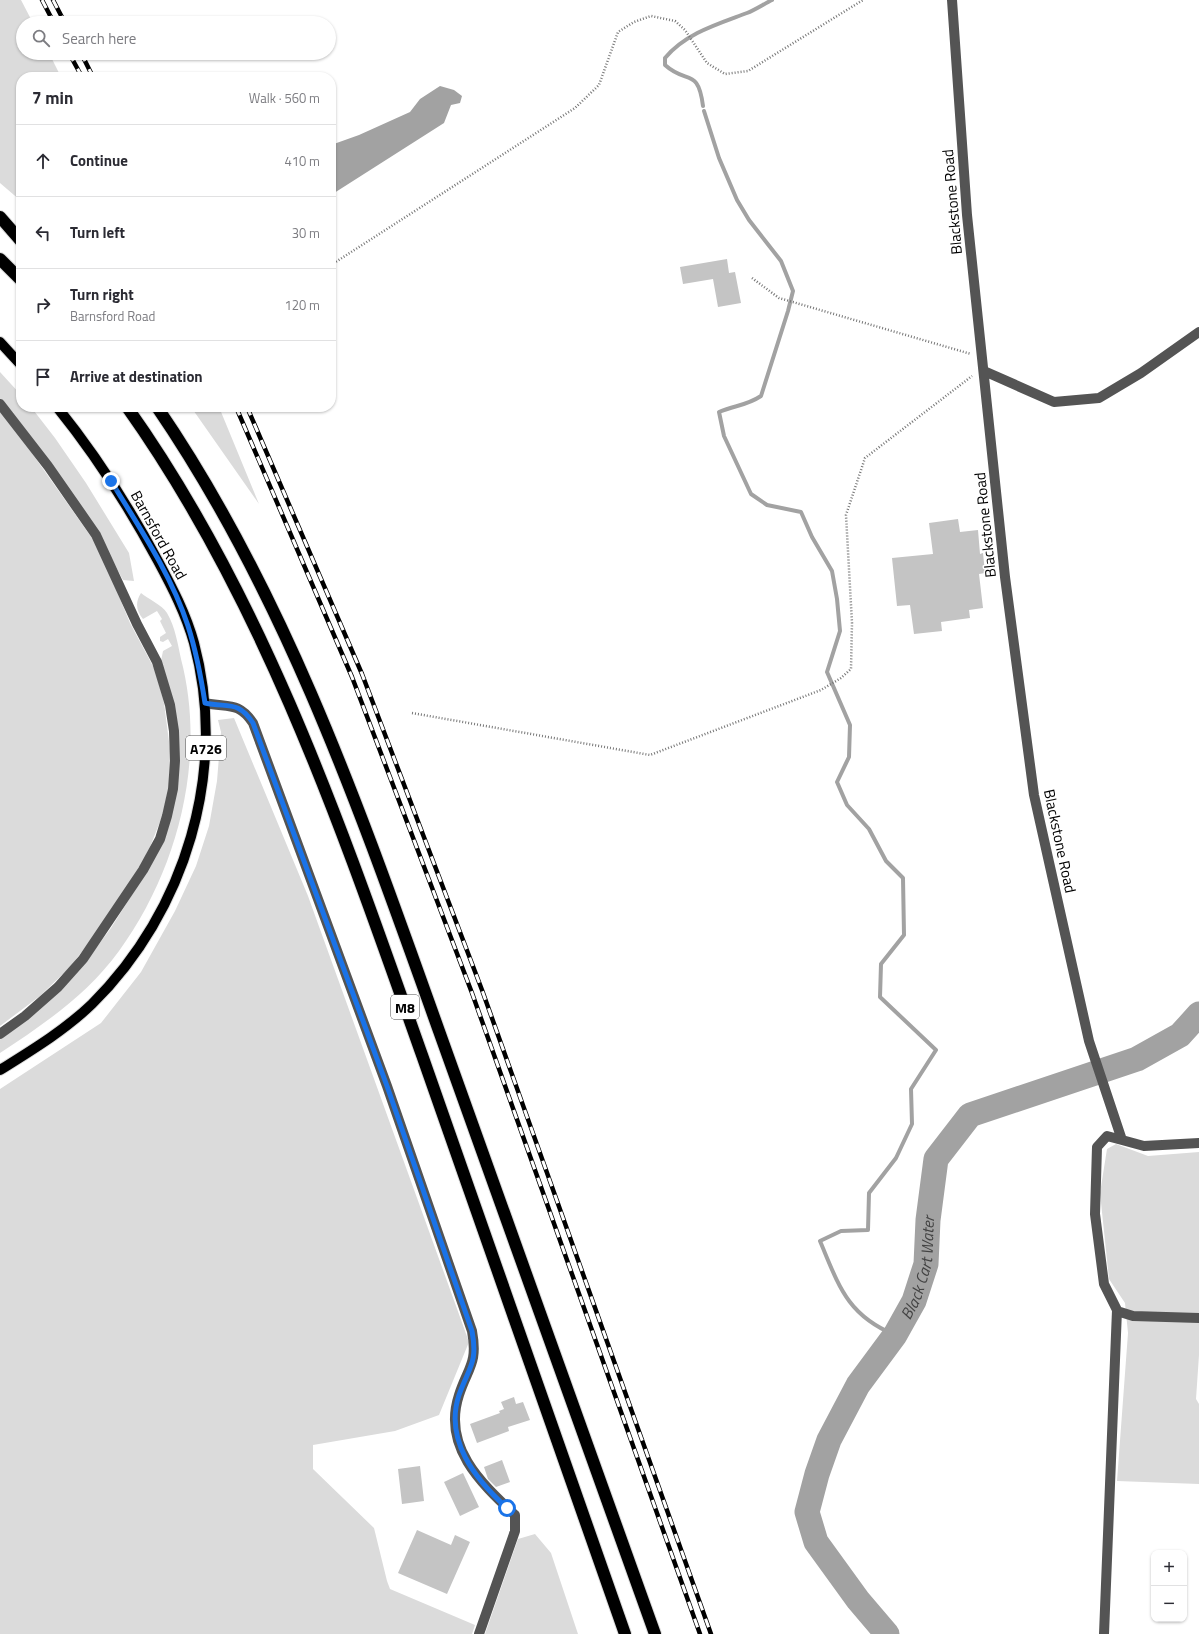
<!DOCTYPE html>
<html lang="en">
<head>
<meta charset="utf-8">
<style>
	:root { --surface:#fff; --page:#f7f7f7; --text:#2b2b33; --muted:#7c7c81; --line:#e1e1e2 }
	body { margin:0; font-family:"Titillium Web",sans-serif; background:var(--page); color:var(--text) }
	.controls { position:absolute; right:12px; bottom:12px; display:grid; overflow:hidden; border-radius:8px; box-shadow:0 1px 3px #0004 }
	.controls button { width:36px; height:36px; display:grid; place-items:center; padding:0; border:0; border-bottom:1px solid var(--line); background:var(--surface); color:var(--text); font:20px sans-serif }
	.stop { position:absolute; width:12px; height:12px; margin:-9px; border:3px solid #1a73e8; border-radius:50%; background:#fff }
	.stop.end { background:#1a73e8; border-color:#fff; box-shadow:0 1px 4px #0008 }
	.list { margin:0; padding:0; list-style:none }
	h2 { display:flex; justify-content:space-between; align-items:center; height:52px; margin:0; padding:0 16px; font-size:17px }
	h2 small { font-size:13px; font-weight:400; color:var(--muted) }
	.list li { display:grid; grid-template-columns:26px 1fr auto; gap:12px; align-items:center; box-sizing:border-box; height:72px; padding:0 16px; border-top:1px solid var(--line) }
	.list b { display:block; font-size:15px; white-space:nowrap }
	.list p { margin:0; font-size:13px; white-space:nowrap; color:var(--muted) }
	.list em { font-size:13px; font-style:normal; color:var(--muted) }
	.icon { flex:none; width:22px; height:22px; fill:none; stroke:currentColor; stroke-width:2; stroke-linecap:round; stroke-linejoin:round }
	.map { position:relative; flex:none; width:1199px; height:1634px; overflow:hidden }
	.search { position:absolute; background:var(--surface); box-shadow:0 1px 3px #0004; left:16px; top:16px; width:320px; height:44px; display:flex; align-items:center; gap:10px; box-sizing:border-box; padding:0 14px; border-radius:22px; color:var(--muted); font-size:15px }
	.panel { position:absolute; background:var(--surface); box-shadow:0 1px 3px #0004; left:16px; top:72px; width:320px; height:340px; border-radius:16px }
	.map>svg:first-child { display:block }
</style>
</head>
<body>
<div class="map">
<svg width="1199" height="1634" viewBox="0 0 1199 1634">
	<rect width="100%" height="100%" fill="#fff"/>
	<!-- green -->
	<path fill="#dbdbdb" d="M0 0H21L33 23H23V53H49L61 77H21V201L0 183Z
		M0 372 21 395V407H31L55 438 86 483 129 553 134 581 123 580 98 533 0 400Z
		M191 407H219L259 504Z
		M0 408 99 548 130 623 155 670 164 703 171 757 169 784 163 814 150 847 138 870 99 930 69 968 40 996 0 1026Z
		M141 593C148 599 162 605 167 613 175 626 178 645 181 659 207 758 178 870 119 951 87 995 44 1024 0 1053V1039L87 960 111 928 147 871 177 790 161 661 163 651 172 646 168 639 163 642 160 641V637L166 633 160 621 162 619 157 611 143 619C136 611 135 602 141 593Z
		M234 718 308 896 469 1342 439 1415 395 1431 313 1445V1469L374 1528 387 1581 390 1589 475 1625 472 1634H0V1089L101 1023 141 972 175 911 196 866 209 826 217 781 221 732 218 720Z
		M1116 1144 1148 1156 1199 1152V1355L1196 1399 1199 1404V1484L1117 1481 1128 1333 1125 1303 1109 1279 1100 1193 1107 1149Z
		M535 1534 551 1553 578 1634H485L518 1539Z"/>
	<!-- water -->
	<path fill="#a2a2a2" d="M440 86 454 90 462 96 460 103 451 105 444 123 331 195V145L359 135 410 112 420 99Z"/>
	<g fill="none" stroke-linecap="round" stroke-linejoin="round">
		<!-- stream -->
		<path stroke="#a2a2a2" stroke-width="4" d="M703 106C698 67 687 85 665 65V58C686 33 718 24 747 13 755 10 764 4 772 0
			M704 111 719 158 737 200 749 220 781 261 793 291 788 311 761 396C746 406 735 405 719 412L724 436 751 494 767 505 801 512 812 537 832 571 837 599 840 631 827 672 850 725 849 757 837 782 847 805 869 829 886 861 903 878 904 935 881 964 880 997 936 1050 911 1089 912 1124 896 1158 869 1193 868 1230 841 1231 820 1241C839 1286 847 1315 895 1335"/>
		<!-- river -->
		<path stroke="#a2a2a2" stroke-width="25" id="s1" d="M887 1634 858 1600 816 1542 807 1512 817 1474 829 1440 858 1385 895 1335 914 1301 926 1264 928 1220 936 1159 970 1115 1137 1059 1180 1035 1199 1014"/>
	</g>
	<!-- building -->
	<path fill="#c4c4c4" d="M727 259 729 273 735 272 741 303 718 307 713 279 683 284 680 267Z
		M958 519 960 532 978 530 980 554 983 553 985 573 979 574 983 608 969 610 970 618 941 622 942 631 914 634 910 605 897 606 892 558 933 554 929 523Z
		M514 1397 516 1404 523 1402 530 1420 508 1427 509 1431 477 1443 470 1424 500 1413 499 1411 504 1409 501 1402Z
		M502 1460 510 1482 496 1487 488 1479 484 1467Z
		M420 1466 424 1501 402 1504 398 1469Z
		M463 1473 479 1507 460 1516 444 1482Z
		M417 1530 451 1545 455 1535 470 1542 447 1594 398 1573Z"/>
	<g fill="none" stroke-linecap="round" stroke-linejoin="round">
		<defs>
			<path id="major" d="M0 342 21 365
				M0 1070C32 1050 65 1030 92 1004 186 911 228 771 194 643 186 614 172 587 158 561 129 507 95 454 57 407"/>
			<path id="highway" d="M0 217 21 241
				M0 259 21 280
				M127 407C265 601 343 832 422 1055 489 1248 557 1441 625 1634
				M157 407C287 597 362 816 439 1031 511 1232 583 1433 655 1634"/>
		</defs>
		<!-- major casing -->
		<use href="#major" stroke="#dbdbdb" stroke-width="12"/>
		<!-- highway casing -->
		<use href="#highway" stroke="#dbdbdb" stroke-width="14"/>
		<!-- path -->
		<path stroke="#767676" stroke-width="2.5" stroke-dasharray="1 2" stroke-linecap="butt" d="M331 265 575 108 599 85 618 32 634 22 651 16 675 21 685 30 707 63 725 74 748 71 863 0
			M752 278 779 298 971 354
			M412 713 650 755 821 690 841 678 851 669 852 623 846 515 865 458 972 376"/>
		<!-- minor -->
		<path stroke="#545454" stroke-width="10" d="M952 0 967 215 1005 577 1034 795 1089 1041 1122 1140 1144 1146 1199 1143
			M984 371 1054 402 1099 398 1141 373 1199 332
			M0 404 48 466 96 535 137 624 157 662 170 705 174 731 175 761 173 789 167 816 160 839 143 870 83 959 58 987 25 1016 0 1034
			M205 703C228 708 238 701 253 723L387 1086 472 1331C478 1364 468 1367 459 1395 442 1447 481 1483 515 1515V1531L479 1634
			M1117 1311 1133 1316 1199 1318
			M1104 1634 1117 1310 1104 1284 1095 1214 1097 1147 1107 1136 1122 1140"/>
		<!-- major -->
		<use href="#major" stroke="#000" stroke-width="10"/>
		<!-- highway -->
		<use href="#highway" stroke="#000" stroke-width="12"/>
		<defs>
			<path id="rail" d="M42 0 54 23
				M53 0 65 23
				M69 53 82 77
				M81 53 93 77
				M236 407 352 677 472 993 700 1634
				M247 407 362 674 482 990 711 1634"/>
		</defs>
		<!-- rail casing -->
		<use href="#rail" stroke="#000" stroke-width="4.5"/>
		<!-- rail -->
		<use href="#rail" stroke="#fff" stroke-width="3" stroke-dasharray="9" stroke-linecap="butt"/>
	</g>
	<g fill="none" stroke-linecap="round" stroke-linejoin="round">
		<!-- route -->
		<path stroke="#1a73e8" stroke-width="5" d="M111 481C139 527 171 574 188 626 196 651 201 677 205 703 228 708 238 700 253 723L387 1086 472 1331C478 1363 469 1367 459 1395 444 1440 475 1479 507 1508"/>
	</g>
	<g text-anchor="middle" dominant-baseline="central" stroke-width="3" stroke-linejoin="round" paint-order="stroke">
		<!-- shield labels -->
		<g fill="#fff" stroke="#4c4c4c" stroke-width="1">
			<rect x="186" y="736" width="40" height="24" rx="3"/>
			<rect x="391" y="995" width="28" height="24" rx="3"/>
		</g>
		<g font-size="14" font-weight="bold" fill="#000">
			<text x="206" y="748">A726</text>
			<text x="405" y="1007">M8</text>
		</g>
		<!-- street labels -->
		<g font-size="15" fill="#000" stroke="#fff">
			<text transform="translate(952 202) rotate(-95)">Blackstone Road</text>
			<text transform="translate(985 525) rotate(-96)">Blackstone Road</text>
			<text transform="translate(159 535) rotate(61)">Barnsford Road</text>
			<text transform="translate(1060 841) rotate(78)">Blackstone Road</text>
		</g>
		<!-- water labels -->
		<g font-size="16" font-style="italic" fill="#434343" stroke="#fff">
			<text stroke="none"><textPath href="#s1" startOffset="420">Black Cart Water</textPath></text>
		</g>
	</g>
</svg>
<div class="controls">
<button>+</button>
<button>−</button>
</div>
<div class="stop" style="left:507px;top:1508px"></div>
<div class="stop end" style="left:111px;top:481px"></div>
<div class="search"><svg class="icon" aria-label="search" viewBox="0 0 24 24"><circle cx="10" cy="10" r="6"/><path d="M15 15l6 6"/></svg>Search here</div>
<section class="panel">
<h2>7 min<small>Walk · 560 m</small></h2>
<ul class="list">
<li><svg class="icon" aria-label="ahead" viewBox="0 0 24 24"><path d="M12 20V5M6 11l6-6 6 6"/></svg><div><b>Continue</b></div><em>410 m</em></li>
<li><svg class="icon" aria-label="left" viewBox="0 0 24 24"><path d="M17 20v-9H6M10 6l-5 5 5 5"/></svg><div><b>Turn left</b></div><em>30 m</em></li>
<li><svg class="icon" aria-label="right" viewBox="0 0 24 24"><path d="M7 20v-9h11M14 6l5 5-5 5"/></svg><div><b>Turn right</b><p>Barnsford Road</p></div><em>120 m</em></li>
<li><svg class="icon" aria-label="arrive" viewBox="0 0 24 24"><path d="M6 21V4h12l-3 4 3 4H6"/></svg><div><b>Arrive at destination</b></div></li>
</ul>
</section>
</div>
</body>
</html>
